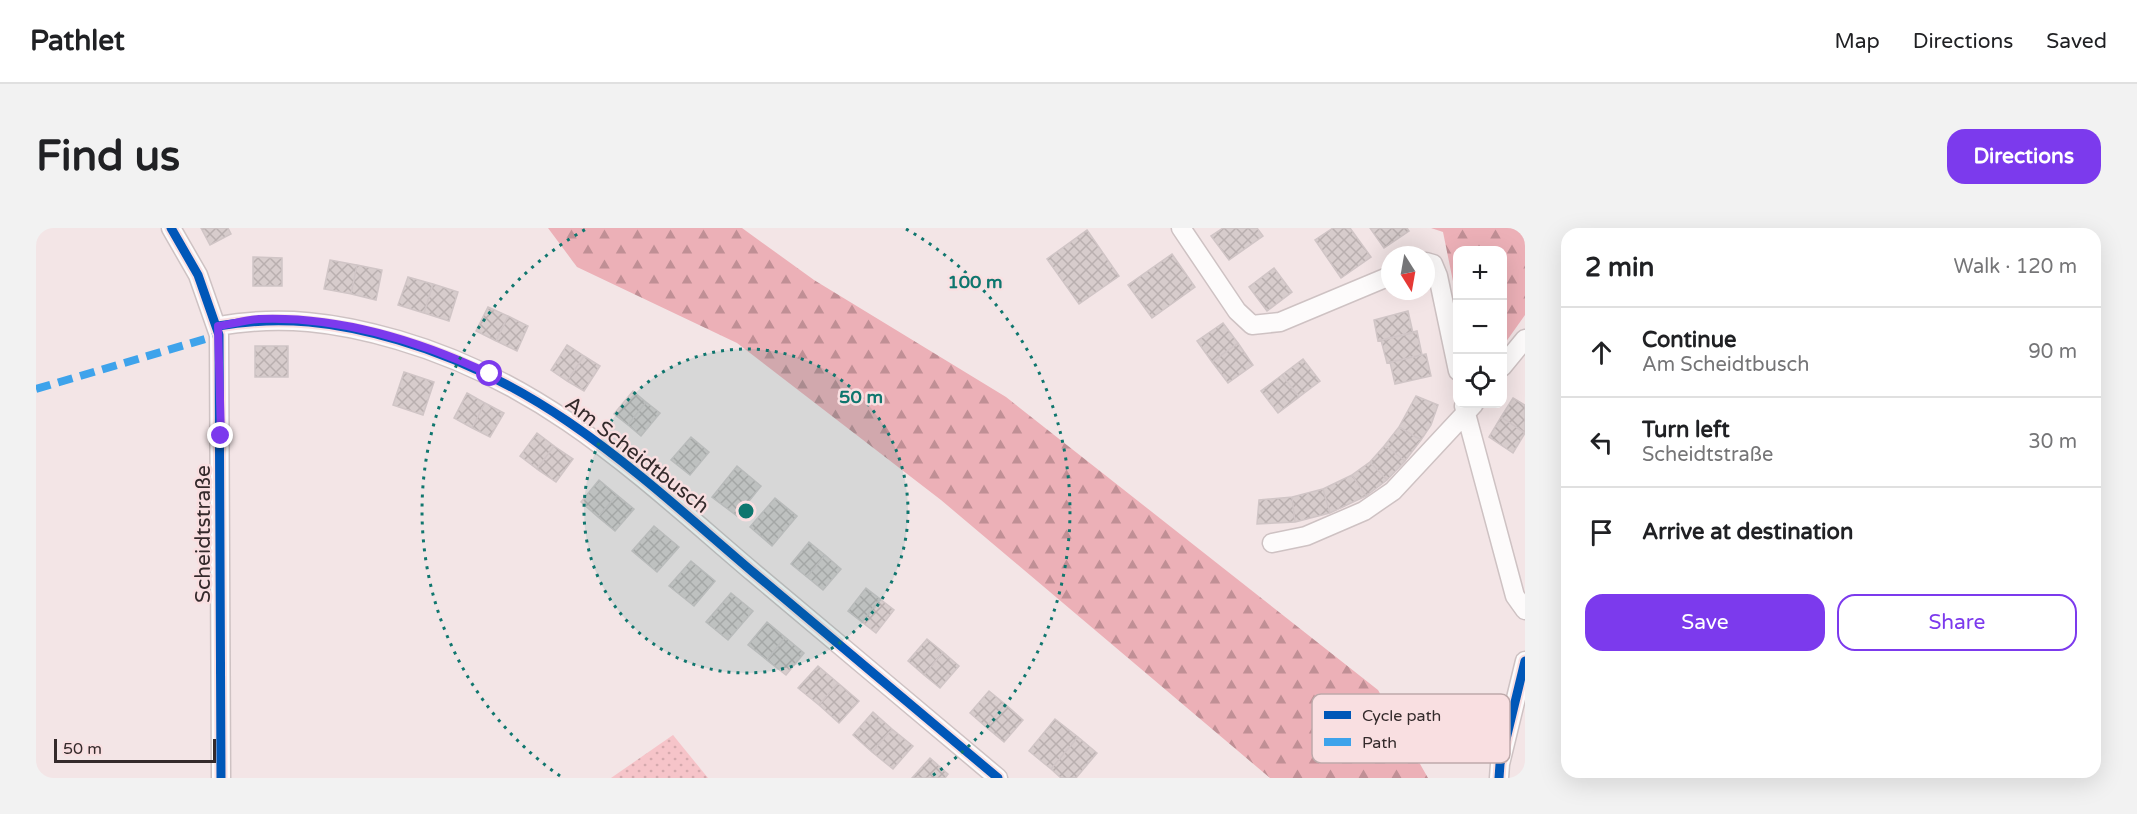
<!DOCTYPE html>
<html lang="en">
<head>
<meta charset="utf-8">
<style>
	:root { --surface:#fff; --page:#f2f2f2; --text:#202124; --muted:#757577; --line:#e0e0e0; --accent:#7c3aed }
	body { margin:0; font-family:"Varela Round",sans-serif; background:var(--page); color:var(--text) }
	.controls { position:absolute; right:18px; top:18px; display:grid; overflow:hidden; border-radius:12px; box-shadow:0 6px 24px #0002 }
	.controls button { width:54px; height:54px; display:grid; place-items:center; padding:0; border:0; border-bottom:2px solid var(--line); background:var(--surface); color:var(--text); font:30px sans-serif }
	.compass { position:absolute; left:1345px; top:18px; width:54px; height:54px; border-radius:50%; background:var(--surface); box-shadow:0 6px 24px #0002; rotate:169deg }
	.scale { position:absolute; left:18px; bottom:15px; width:162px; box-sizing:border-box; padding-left:6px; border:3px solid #342a2b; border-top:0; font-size:16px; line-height:21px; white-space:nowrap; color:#342a2b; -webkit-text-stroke:4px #f9dfe1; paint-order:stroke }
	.stop { position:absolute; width:18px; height:18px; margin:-14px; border:4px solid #7c3aed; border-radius:50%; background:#fff }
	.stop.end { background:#7c3aed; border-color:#fff; box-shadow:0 2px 6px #0008 }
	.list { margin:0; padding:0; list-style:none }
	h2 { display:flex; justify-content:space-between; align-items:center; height:78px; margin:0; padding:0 24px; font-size:26px }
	h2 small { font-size:20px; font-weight:400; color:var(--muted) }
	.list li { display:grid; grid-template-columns:39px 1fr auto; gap:18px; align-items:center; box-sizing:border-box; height:90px; padding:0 24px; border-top:2px solid var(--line) }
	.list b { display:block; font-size:22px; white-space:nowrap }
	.list p { margin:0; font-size:20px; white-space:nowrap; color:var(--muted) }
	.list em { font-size:20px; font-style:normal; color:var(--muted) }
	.actions { display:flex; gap:12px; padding:18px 24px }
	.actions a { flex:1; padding:14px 0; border:2px solid var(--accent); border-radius:18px; text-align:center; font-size:21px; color:var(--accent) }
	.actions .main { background:var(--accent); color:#fff }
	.icon { flex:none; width:33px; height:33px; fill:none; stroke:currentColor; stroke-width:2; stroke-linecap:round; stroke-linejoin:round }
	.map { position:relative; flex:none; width:1489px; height:550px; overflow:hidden; border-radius:18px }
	header { display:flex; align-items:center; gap:36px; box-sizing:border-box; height:84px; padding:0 30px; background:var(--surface); border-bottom:2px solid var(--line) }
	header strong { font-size:28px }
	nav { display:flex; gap:33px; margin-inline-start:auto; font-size:21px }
	.intro { display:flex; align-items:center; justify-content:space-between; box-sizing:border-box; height:144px; padding:0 36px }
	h1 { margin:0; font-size:42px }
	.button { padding:15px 27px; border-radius:18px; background:var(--accent); color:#fff; font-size:21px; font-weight:700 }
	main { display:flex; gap:36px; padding:0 36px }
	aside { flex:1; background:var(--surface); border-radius:18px; box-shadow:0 6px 24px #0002 }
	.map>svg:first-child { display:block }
</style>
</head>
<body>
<header>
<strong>Pathlet</strong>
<nav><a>Map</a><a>Directions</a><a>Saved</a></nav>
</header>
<div class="intro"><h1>Find us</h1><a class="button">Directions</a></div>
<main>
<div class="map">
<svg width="1489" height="550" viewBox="0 0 1489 550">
	<defs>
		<pattern id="grass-dots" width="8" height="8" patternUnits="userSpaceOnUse" patternTransform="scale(1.5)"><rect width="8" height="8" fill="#f6c4c9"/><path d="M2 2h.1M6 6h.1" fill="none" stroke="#d4a9ad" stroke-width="1.8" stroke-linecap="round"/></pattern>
		<pattern id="forest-firs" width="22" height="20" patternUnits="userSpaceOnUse" patternTransform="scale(1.5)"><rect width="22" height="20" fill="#ecb0b7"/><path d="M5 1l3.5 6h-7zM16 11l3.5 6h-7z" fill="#c08f95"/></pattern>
		<pattern id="building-cross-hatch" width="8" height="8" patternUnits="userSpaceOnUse" patternTransform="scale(1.5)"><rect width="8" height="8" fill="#d7cccc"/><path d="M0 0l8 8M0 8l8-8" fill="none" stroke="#b9afaf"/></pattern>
	</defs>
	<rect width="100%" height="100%" fill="#f3e5e6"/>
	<!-- grass -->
	<path fill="url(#grass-dots)" d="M637 507 672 550H575Z"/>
	<!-- forest -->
	<path fill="url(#forest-firs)" d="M512 0H706L778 52 970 169 1342 462 1392 550H1234L905 272 701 115 541 39Z
		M1395 0H1489V87L1467 118 1466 22H1422L1421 73 1407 4Z"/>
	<!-- building -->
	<path fill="url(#building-cross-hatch)" stroke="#d0c5c6" stroke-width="1.5" d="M165 0H192L195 6 174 17Z
		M1187 0H1221L1227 8 1193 32 1175 8Z
		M1297 0H1314L1335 29 1305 50 1279 12Z
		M1334 0H1371L1373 3 1348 20Z
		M1051 2 1083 48 1043 76 1011 31Z
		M1136 26 1159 59 1116 90 1092 57Z
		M217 29 246 30V58H217Z
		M294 32 321 37 315 66 288 61Z
		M321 37 346 42 340 72 315 66Z
		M1238 40 1256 64 1231 83 1213 59Z
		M372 49 397 56 388 85 362 77Z
		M397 56 422 64 413 93 388 85Z
		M452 79 472 88 460 113 440 103Z
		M1372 83 1377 105 1342 113 1338 92Z
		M472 88 492 98 481 123 460 113Z
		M1187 95 1202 115 1176 134 1161 113Z
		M1381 103 1386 127 1351 135 1345 112Z
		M1202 115 1217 137 1192 155 1176 134Z
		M531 117 548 128 531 153 515 142Z
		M219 118H252V149H219Z
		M1390 126 1395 148 1359 156 1354 134Z
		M548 128 564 138 548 163 531 153Z
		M1267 131 1284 153 1263 169 1246 147Z
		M368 144 398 154 387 187 357 177Z
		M1246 147 1263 169 1242 185 1225 163Z
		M597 163 610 174 592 197 578 186Z
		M431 165 449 175 436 200 418 190Z
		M1380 168 1402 177 1395 197 1385 212 1363 199Z
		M1477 170 1489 177V205L1465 189Z
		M610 174 624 185 605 208 592 197Z
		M449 175 468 185 454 209 436 200Z
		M1465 189 1489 205 1477 225 1453 209Z
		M1363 199 1385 212 1369 233 1349 217Z
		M501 205 518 218 501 241 484 228Z
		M655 209 673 224 654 247 635 232Z
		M1349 217 1369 233 1351 252 1334 234Z
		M518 218 537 231 520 254 501 241Z
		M1334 234 1351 252 1330 268 1316 247Z
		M701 238 725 258 701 288 676 269Z
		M1316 247 1330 268 1294 285 1287 261Z
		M563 252 581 267 562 289 545 274Z
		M1287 261 1294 285 1259 294 1256 269Z
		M581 267 598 281 579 303 562 289Z
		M1256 269 1259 294 1221 296 1223 272Z
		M739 270 761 288 736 318 714 299Z
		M618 298 643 319 621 344 596 323Z
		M773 314 789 327 771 349 755 336Z
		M789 327 805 341 787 362 771 349Z
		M655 333 679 353 658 378 633 358Z
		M830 360 844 371 826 394 812 383Z
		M695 365 717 383 692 412 670 394Z
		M844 371 858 382 840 405 826 394Z
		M731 394 749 409 731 432 712 417Z
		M749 409 768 425 750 447 731 432Z
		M891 411 907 424 888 447 872 433Z
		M907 424 923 438 904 460 888 447Z
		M782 438 802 455 783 477 762 460Z
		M802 455 823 473 803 495 783 477Z
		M953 463 969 476 950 499 934 485Z
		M969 476 987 492 968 514 950 499Z
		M837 484 856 501 836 524 817 507Z
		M1019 491 1042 509 1015 541 993 523Z
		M856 501 877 518 857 541 836 524Z
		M1042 509 1061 525 1040 550H1025L1015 541Z
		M894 530 912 546 909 550H876Z"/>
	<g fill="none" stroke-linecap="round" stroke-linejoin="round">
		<defs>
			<path id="street" d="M135 0 162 47 183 107 185 550
				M1145 0 1201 83 1216 97 1244 94 1354 48
				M1390 34 1397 36 1402 48 1422 143
				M182 98C246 87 300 94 362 112 510 155 604 248 718 345 799 414 881 481 962 550
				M1466 139 1489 111
				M1428 178 1479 368 1489 382
				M1236 315 1270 308 1328 283 1357 263 1438 176
				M1463 550 1464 536 1489 433"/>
		</defs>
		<!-- street casing -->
		<use href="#street" stroke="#cec2c3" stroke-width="21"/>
		<!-- street -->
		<use href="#street" stroke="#fdfbfb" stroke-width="18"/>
		<!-- quiet -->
		<path stroke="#3ea3eb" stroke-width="8" stroke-dasharray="15 8" stroke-linecap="butt" d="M0 161 183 107"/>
		<defs>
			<path id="cycleway" d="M135 0 162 47 183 107 185 550
				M182 98C246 87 300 94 362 112 510 155 604 248 718 345 799 414 881 481 962 550
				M1463 550 1464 536 1489 433"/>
		</defs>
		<!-- cycleway casing -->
		<use href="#cycleway" stroke="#f9dfe1" stroke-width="13"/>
		<!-- cycleway -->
		<use href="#cycleway" stroke="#0057b8" stroke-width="9"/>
	</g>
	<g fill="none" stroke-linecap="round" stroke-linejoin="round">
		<!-- route -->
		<path stroke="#7c3aed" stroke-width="8" d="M185 208 182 98C196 96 210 92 223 91 302 88 384 113 454 146"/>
	</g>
	<!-- distance rings -->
	<circle cx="710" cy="283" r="162" fill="#0f766e" fill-opacity=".12"/>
	<g fill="none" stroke="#0f766e" stroke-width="3" stroke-dasharray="3 6">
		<circle cx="710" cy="283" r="162"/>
		<path d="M524 548A324 324 0 0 1 550 1M870 1A324 324 0 0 1 896 548"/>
	</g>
	<g text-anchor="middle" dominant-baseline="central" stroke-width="5" stroke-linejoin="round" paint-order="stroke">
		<!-- street labels -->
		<g font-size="21" fill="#342a2b" stroke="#f9dfe1">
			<text transform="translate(601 227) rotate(38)">Am Scheidtbusch</text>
			<text transform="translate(167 306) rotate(-90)">Scheidtstraße</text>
		</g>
	</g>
	<!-- legend -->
	<rect x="1276" y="466" width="198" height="69" rx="9" fill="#f9dfe1" stroke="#bea9aa" stroke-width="1.5"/>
	<rect x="1288" y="483" width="27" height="8" fill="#0057b8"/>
	<rect x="1288" y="510" width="27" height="8" fill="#3ea3eb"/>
	<g font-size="16" fill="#342a2b">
		<text x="1326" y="493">Cycle path</text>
		<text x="1326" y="520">Path</text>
	</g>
	<circle cx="710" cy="283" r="9" fill="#0f766e" stroke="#f9dfe1" stroke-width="3"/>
	<g font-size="18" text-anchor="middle" font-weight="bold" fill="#0f766e" stroke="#f9dfe1" stroke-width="5" stroke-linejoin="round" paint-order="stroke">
		<text x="939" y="60">100 m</text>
		<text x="825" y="175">50 m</text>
	</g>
</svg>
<div class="controls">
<button>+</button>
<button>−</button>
<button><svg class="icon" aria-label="locate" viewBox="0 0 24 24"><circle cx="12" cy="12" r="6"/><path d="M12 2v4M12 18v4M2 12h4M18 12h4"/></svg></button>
</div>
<svg class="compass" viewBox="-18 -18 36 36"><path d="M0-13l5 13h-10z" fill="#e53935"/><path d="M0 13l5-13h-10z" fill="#757577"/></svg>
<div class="scale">50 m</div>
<div class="stop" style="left:454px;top:146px"></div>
<div class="stop end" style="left:185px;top:208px"></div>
</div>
<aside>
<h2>2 min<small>Walk · 120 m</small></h2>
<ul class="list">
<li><svg class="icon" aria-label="ahead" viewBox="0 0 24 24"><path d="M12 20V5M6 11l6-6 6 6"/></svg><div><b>Continue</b><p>Am Scheidtbusch</p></div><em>90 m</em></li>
<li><svg class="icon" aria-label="left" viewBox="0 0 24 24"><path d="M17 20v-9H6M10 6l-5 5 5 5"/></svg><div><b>Turn left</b><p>Scheidtstraße</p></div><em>30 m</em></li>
<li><svg class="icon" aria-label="arrive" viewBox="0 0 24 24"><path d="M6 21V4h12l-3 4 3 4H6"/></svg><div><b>Arrive at destination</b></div></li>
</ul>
<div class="actions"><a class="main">Save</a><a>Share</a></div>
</aside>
</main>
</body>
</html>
